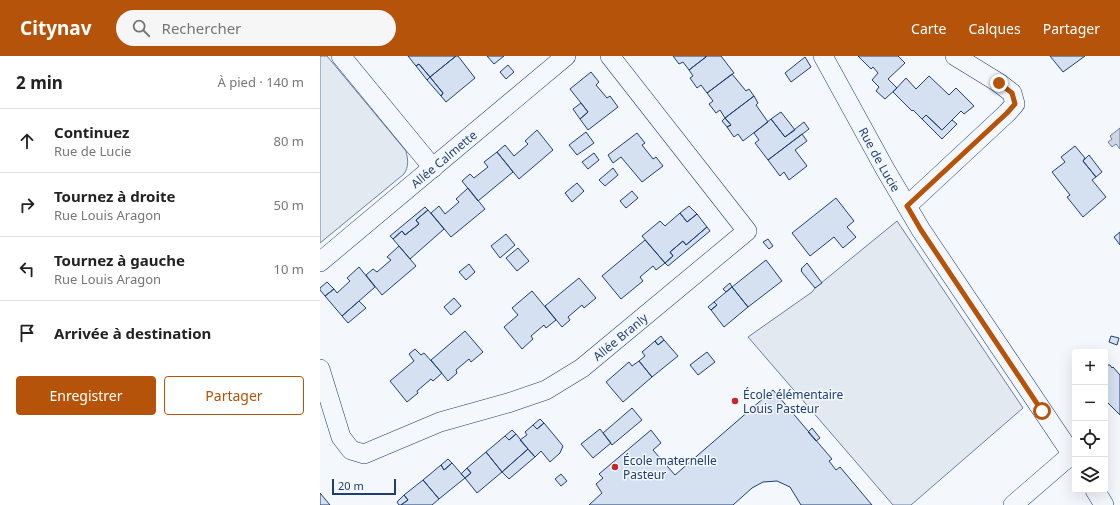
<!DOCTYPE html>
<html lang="fr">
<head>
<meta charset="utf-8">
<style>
	:root { --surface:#fff; --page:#f6f6f6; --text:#222; --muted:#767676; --line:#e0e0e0; --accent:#b45309 }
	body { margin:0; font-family:"Noto Sans",sans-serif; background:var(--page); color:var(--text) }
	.controls { position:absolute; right:12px; bottom:12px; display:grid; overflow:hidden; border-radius:4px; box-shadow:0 4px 16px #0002 }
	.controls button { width:36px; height:36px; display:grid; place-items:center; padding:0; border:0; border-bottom:1px solid var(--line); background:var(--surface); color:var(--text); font:20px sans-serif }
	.scale { position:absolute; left:12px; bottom:10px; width:64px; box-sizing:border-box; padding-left:4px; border:2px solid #1d3f73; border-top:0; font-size:11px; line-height:14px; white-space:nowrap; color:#1d3f73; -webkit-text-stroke:3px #f4f7fb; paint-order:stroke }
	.stop { position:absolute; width:12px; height:12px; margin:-9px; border:3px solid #b45309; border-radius:50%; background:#fff }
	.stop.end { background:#b45309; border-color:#fff; box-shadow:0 1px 4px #0008 }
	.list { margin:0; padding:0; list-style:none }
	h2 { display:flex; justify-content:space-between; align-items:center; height:52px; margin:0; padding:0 16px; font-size:17px }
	h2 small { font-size:13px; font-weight:400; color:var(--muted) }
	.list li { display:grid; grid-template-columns:26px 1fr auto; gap:12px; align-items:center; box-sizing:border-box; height:64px; padding:0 16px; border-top:1px solid var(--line) }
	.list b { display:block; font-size:15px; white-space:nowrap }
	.list p { margin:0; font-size:13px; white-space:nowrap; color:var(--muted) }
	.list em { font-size:13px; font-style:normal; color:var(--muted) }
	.actions { display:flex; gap:8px; padding:12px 16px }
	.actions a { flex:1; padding:9px 0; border:1px solid var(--accent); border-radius:4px; text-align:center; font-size:14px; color:var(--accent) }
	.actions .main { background:var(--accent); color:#fff }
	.icon { flex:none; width:22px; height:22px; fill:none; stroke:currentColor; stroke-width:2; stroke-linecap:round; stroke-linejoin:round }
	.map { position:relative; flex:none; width:800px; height:449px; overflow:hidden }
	header { display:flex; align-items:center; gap:24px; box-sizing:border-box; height:56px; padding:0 20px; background:var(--accent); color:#fff }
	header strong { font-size:19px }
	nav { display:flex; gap:22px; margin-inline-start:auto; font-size:14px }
	.search { width:280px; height:36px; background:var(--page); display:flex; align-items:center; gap:10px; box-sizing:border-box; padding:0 14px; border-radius:22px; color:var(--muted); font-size:15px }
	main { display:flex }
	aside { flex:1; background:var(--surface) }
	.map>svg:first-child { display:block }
</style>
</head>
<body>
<header>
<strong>Citynav</strong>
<div class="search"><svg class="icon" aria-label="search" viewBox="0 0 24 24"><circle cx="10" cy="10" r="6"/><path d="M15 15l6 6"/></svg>Rechercher</div>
<nav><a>Carte</a><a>Calques</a><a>Partager</a></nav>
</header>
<main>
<aside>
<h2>2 min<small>À pied · 140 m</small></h2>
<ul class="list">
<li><svg class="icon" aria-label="ahead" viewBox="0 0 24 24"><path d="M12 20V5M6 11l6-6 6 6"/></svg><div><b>Continuez</b><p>Rue de Lucie</p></div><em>80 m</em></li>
<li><svg class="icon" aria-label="right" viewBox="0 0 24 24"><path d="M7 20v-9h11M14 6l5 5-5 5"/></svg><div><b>Tournez à droite</b><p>Rue Louis Aragon</p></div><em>50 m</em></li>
<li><svg class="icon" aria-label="left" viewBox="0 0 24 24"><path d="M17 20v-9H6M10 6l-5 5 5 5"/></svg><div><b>Tournez à gauche</b><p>Rue Louis Aragon</p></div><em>10 m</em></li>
<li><svg class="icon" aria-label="arrive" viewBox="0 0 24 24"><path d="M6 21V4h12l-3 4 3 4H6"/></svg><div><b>Arrivée à destination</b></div></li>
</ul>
<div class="actions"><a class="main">Enregistrer</a><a>Partager</a></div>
</aside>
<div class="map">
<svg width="800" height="449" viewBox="0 0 800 449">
	<rect width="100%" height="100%" fill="#f4f7fb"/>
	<!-- green -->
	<path fill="#e3e9f0" stroke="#687fa3" d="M0 0H7L86 95C88 104 89 110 84 118L0 187Z
		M577 165 703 352 591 449H573L428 281 492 236 495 232Z"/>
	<!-- water -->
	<path fill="#cfd7e4" stroke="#687fa3" d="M800 72V93L796 88 792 91 788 86 792 83 790 80Z"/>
	<!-- building -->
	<path fill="#d5e0f0" stroke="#1d3f73" d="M88 0H136L110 21 99 8 96 10Z
		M136 0H138L155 22 126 46 121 40 123 37 110 21Z
		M167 0H184L174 8Z
		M353 0H385L386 1 369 14 363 6 359 8Z
		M387 0H401L414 17 387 37 381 29 377 32 370 22 373 20 369 14Z
		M538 0H578L585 7 568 23 577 32 565 43 556 35 559 31 552 24 558 17 553 11 551 13Z
		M730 0H765L743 16Z
		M485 1 491 11 471 26 465 17Z
		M99 8 110 21 107 24 96 10Z
		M188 9 194 16 186 23 180 16Z
		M271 16 279 26 276 29 287 42 290 40 298 51 268 74 260 63 268 56 250 33Z
		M412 18 426 35 429 33 434 40 405 62 400 54 396 57 389 48 393 45 387 37Z
		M609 20 629 39 636 32 654 50 644 58 641 55 622 74 606 59 602 63 593 54 592 55 573 36 586 22 596 33Z
		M110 21 123 37 121 40 107 24Z
		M434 40 438 47 436 49 448 66 423 85 418 78 414 81 407 71 411 69 405 62Z
		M261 47 268 56 260 63 253 53Z
		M461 56 475 74 465 81 451 63Z
		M606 59 622 74 632 64 637 68 622 83 602 63Z
		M405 62 411 69 407 71 402 65Z
		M451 63 465 81 484 66 489 73 448 104 435 87 439 84 434 77Z
		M217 74 233 94 199 123 177 96 185 89 194 100 208 88 205 85Z
		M266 76 274 87 257 99 249 89Z
		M317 77 325 87 322 89 333 103 336 101 343 110 322 126 301 101 293 107 288 99Z
		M482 78 487 85 475 94 487 110 469 124 464 116 460 120 448 104Z
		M755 90 765 102 763 105 776 121 772 124 786 141 763 161 747 141 750 139 732 116 745 106 741 101Z
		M177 96 193 116 158 145 142 125 150 118 154 122 168 111 164 106Z
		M274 97 279 104 268 113 262 106Z
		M769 99 782 116 776 121 763 105Z
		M293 112 298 119 285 130 279 124Z
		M257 127 264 135 252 146 245 137Z
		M148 132 165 153 131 181 111 157 119 150 125 158 139 146 136 143Z
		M312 135 318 142 306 152 300 145Z
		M516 142 534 165 527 171 536 181 523 192 514 181 490 200 472 177Z
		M369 150 377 158 367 166 360 157Z
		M105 151 108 154 96 164 99 168 85 179 82 175 73 183 70 180Z
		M108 154 124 173 90 203 73 183 82 175 85 179 99 168 96 164Z
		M360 157 367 166 377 158 387 171 366 189 363 185 350 196 353 200 345 207 322 180 340 165 345 170Z
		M387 171 390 175 348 210 345 207 353 200 350 196 363 185 366 189Z
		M800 176V189L794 181Z
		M186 178 195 189 180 202 171 190Z
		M448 183 453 190 449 193 443 186Z
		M325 184 345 207 336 214 333 210 320 221 323 225 301 243 282 220Z
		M79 190 96 210 62 239 46 219 53 213 57 216 71 204 67 201Z
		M198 192 209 205 197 215 186 202Z
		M446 204 462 225 428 251 412 231Z
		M487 207 502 227 495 232 481 215 482 214 481 213Z
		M149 208 155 216 146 224 139 216Z
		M39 211 55 231 22 260 5 240 14 233 17 237 30 225 27 222Z
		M259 222 276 242 264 252 262 249 248 261 250 264 242 271 225 250Z
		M7 226 14 233 5 240 0 234V232Z
		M410 227 412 231 406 236 403 233Z
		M412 231 428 251 404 271 391 254 397 249 394 246Z
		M212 235 236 264 226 272 224 269 211 280 213 283 202 293 184 271 198 259 192 252Z
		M134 242 141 250 131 259 124 251Z
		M39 245 46 252 28 267 22 260Z
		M394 246 397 249 391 254 388 251Z
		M145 275 163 296 151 306 149 303 136 314 137 317 128 325 111 304Z
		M341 280 344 284 338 289 335 285Z
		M791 280 799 282 797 289 789 286Z
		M344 284 358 300 332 321 319 305 325 300 322 296 335 285 338 289Z
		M95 293 101 299 104 297 122 317 113 325 111 323 97 335 98 337 87 346 70 325 94 305 89 298Z
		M387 296 395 306 378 319 370 309Z
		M319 305 332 321 303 346 286 326 309 306 312 310Z
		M786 309H790L792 312 793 311 800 319V359L785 344V310Z
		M453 334 512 403 509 405 516 414 520 411 552 449H481L470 431 457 425 443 426 432 432 413 449H269L282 437 276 428 283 422 279 418 331 374 341 387 333 394 355 419Z
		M312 352 322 364 292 389 283 377Z
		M220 363 224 367 217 373 213 369Z
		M224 367 243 390 240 397 230 406 221 395 215 401 200 384 207 379 205 376 213 369 217 373Z
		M492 372 500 382 496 385 488 376Z
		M280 373 291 387 273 402 261 388Z
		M192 374 196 378 189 384 185 380Z
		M196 378 208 393 182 416 166 396 185 380 189 384Z
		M208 393 215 401 189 423 182 416Z
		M166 396 182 416 157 437 145 422 151 417 147 412Z
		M128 403 132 407 124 414 121 409Z
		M132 407 145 422 119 443 103 424 121 409 124 414Z
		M147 412 151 417 145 422 141 418Z
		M241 418 247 425 241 430 235 423Z
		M103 424 119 443 112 449H81L88 444 84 439Z
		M0 437 10 449H0Z
		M84 439 88 444 81 449H79L77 446Z"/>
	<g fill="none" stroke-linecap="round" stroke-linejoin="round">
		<defs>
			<g id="street">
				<path d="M21 0 113 112"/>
				<path id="s1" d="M503 0 565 113 601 174 755 403"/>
				<path d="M587 150 687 57 695 48 692 37 679 27 635 0"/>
				<path id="s2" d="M0 206 246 0"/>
				<path id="s3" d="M0 313 21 381 31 394 44 398 120 366 188 347 226 334 262 312 427 175 290 0"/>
				<path d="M775 434 784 449"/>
				<path d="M693 449 752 398"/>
			</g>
		</defs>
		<!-- street casing -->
		<use href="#street" stroke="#1d3f73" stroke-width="20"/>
		<!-- street -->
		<use href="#street" stroke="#f4f7fb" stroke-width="19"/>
	</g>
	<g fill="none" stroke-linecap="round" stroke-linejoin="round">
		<!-- route -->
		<path stroke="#b45309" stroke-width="5" d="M679 27 692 37 695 48 687 57 587 150 601 174 722 355"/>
	</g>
	<!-- markers -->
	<g fill="#c62828" stroke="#f4f7fb" stroke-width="1.5">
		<circle cx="415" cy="345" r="4"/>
		<circle cx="295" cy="411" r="4"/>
	</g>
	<g text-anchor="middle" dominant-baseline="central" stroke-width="3" stroke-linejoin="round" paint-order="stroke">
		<!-- street labels -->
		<g font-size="12" fill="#1d3f73" stroke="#f4f7fb">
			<text stroke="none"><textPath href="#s2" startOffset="161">Allée Calmette</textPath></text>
			<text stroke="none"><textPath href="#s1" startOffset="118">Rue de Lucie</textPath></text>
			<text stroke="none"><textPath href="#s3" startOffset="386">Allée Branly</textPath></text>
		</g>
		<!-- poi labels -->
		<g font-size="12" fill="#1d3f73" stroke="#f4f7fb" text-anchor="start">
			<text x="423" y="338">École élémentaire<tspan x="423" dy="14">Louis Pasteur</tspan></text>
			<text x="303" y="404">École maternelle<tspan x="303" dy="14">Pasteur</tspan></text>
		</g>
	</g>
</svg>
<div class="controls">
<button>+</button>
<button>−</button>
<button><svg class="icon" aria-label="locate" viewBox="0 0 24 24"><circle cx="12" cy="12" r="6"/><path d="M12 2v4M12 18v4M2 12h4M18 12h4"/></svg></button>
<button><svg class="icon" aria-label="layers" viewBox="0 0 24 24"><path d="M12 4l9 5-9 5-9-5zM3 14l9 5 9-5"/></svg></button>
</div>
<div class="scale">20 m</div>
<div class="stop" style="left:722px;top:355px"></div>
<div class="stop end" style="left:679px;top:27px"></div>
</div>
</main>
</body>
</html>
